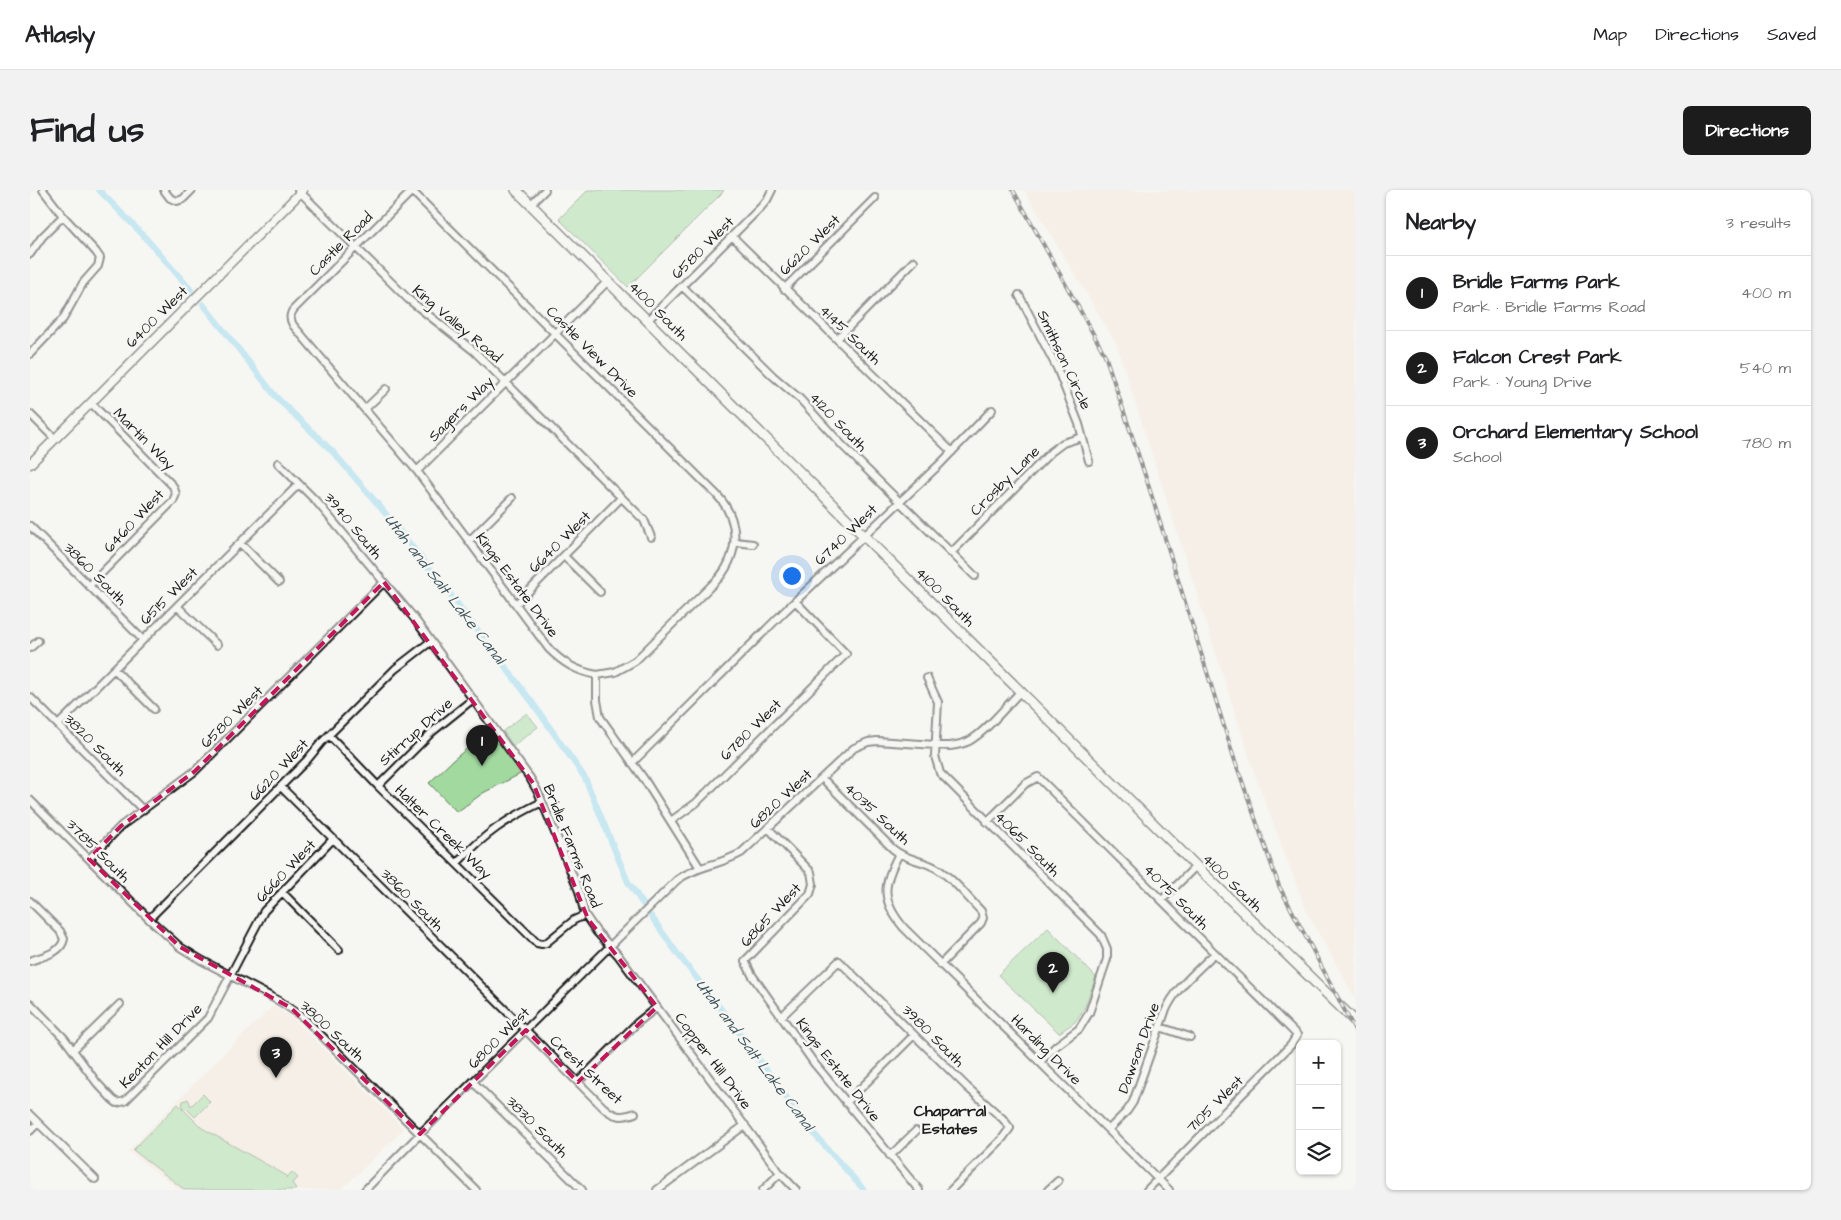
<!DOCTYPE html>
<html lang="en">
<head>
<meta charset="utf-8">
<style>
	:root { --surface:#fff; --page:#f2f2f2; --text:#202124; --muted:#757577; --line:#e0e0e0; --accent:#1c1c1c }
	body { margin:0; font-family:"Architects Daughter",sans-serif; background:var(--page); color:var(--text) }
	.controls { position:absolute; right:15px; bottom:15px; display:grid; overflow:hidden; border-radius:8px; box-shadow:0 1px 4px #0004 }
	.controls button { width:45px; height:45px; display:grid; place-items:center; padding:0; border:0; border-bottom:1px solid var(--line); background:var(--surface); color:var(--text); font:25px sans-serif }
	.you { position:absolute; left:761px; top:385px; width:18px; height:18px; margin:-12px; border:4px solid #fff; border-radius:50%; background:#1a73e8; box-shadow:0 0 0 8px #1a73e833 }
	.badge { display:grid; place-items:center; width:32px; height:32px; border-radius:50%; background:var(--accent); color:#fff; font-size:16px; font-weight:700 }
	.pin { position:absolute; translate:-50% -41px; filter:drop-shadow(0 1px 2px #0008) }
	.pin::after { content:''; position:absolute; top:26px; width:18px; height:15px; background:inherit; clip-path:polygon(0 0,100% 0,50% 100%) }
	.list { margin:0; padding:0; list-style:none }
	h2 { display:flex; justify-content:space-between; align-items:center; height:65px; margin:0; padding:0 20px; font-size:21px }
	h2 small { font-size:16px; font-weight:400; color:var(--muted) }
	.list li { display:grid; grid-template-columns:32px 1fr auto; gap:15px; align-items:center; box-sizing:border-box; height:75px; padding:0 20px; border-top:1px solid var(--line) }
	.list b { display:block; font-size:19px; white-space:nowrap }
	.list p { margin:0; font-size:16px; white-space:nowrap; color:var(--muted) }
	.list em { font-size:16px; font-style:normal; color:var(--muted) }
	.icon { flex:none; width:28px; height:28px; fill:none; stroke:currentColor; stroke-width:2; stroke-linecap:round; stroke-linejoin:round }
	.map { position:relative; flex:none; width:1326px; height:1000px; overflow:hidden; border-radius:8px }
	header { display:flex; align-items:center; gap:30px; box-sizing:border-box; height:70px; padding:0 25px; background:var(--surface); border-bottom:1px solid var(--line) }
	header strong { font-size:24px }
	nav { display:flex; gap:28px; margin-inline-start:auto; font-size:18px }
	.intro { display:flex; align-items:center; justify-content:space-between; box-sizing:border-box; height:120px; padding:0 30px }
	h1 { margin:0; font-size:35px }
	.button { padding:12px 22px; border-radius:8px; background:var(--accent); color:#fff; font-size:18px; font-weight:700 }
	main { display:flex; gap:30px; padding:0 30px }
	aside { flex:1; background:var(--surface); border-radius:8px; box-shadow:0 1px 4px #0004 }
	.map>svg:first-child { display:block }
</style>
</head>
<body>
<header>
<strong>Atlasly</strong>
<nav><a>Map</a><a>Directions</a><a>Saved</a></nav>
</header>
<div class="intro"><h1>Find us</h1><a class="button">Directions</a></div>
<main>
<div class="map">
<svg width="1326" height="1000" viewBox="0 0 1326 1000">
	<rect width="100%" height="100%" fill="#f6f6f2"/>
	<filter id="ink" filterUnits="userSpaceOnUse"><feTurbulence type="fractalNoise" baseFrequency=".02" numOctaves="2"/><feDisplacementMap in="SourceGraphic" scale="10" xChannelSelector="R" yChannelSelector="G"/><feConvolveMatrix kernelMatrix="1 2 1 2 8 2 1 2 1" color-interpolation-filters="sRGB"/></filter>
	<g filter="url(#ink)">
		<!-- built -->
		<path fill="#f5e7da" d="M994 0H1326V810L1277 723 1225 585 1086 153Z
			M243 816 261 826 374 939 311 1000H150L98 961 196 861Z"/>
		<!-- green -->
		<path fill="#a1d99e" stroke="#5e7a5d" d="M558 0H693L694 1 598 97 529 29Z
			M497 523 508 537 483 556 473 541Z
			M461 539 492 583 453 603 427 622 399 593 423 570Z
			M1018 738 1066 787 1054 819 1045 832 1029 843 968 785Z
			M173 904 180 912 165 927 157 919 152 918 153 911 158 909 161 916Z
			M148 914 172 938 257 986 256 988 262 982 268 988 262 993 267 1000H155L103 960Z"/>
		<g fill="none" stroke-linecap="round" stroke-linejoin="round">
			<!-- canal -->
			<path stroke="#8ed5f0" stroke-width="6" d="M69 0 113 45 161 100
				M173 114 247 208 303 262 351 318 420 404 502 512 555 588 598 692 613 714
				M621 726 647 763 705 837 778 937 834 1000"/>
			<defs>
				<path id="minor" d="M134 0 140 8 147 11 153 9 162 0
					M268 0 378 109 444 161 614 330 621 347
					M501 14 515 0
					M702 46 922 262
					M0 64 12 47 33 26
					M652 96 743 186 770 209 812 255 945 386
					M754 99 845 8
					M989 105 1027 178 1049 234 1059 271
					M618 130 731 17 737 10 742 0
					M807 149 884 71
					M0 164 33 129 53 93 68 76 70 68 66 62 33 26 13 0
					M335 219 356 199
					M0 224 25 249
					M248 273 287 312 384 428 500 588 509 604 549 701 555 725 566 741 588 765 750 983 766 1000
					M387 281 578 91
					M0 336 113 450
					M439 351 482 308
					M705 352 723 354
					M210 353 249 392
					M921 363 1021 262 1033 253 1052 247
					M534 366 570 402
					M59 396 143 311 146 304 143 296 61 213
					M486 414 591 308
					M147 416 187 455
					M0 458 8 451
					M84 479 124 519
					M567 485 585 482 605 471 689 388C710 362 710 330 687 305L382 1 264 119C259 125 260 129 263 135L387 281 519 459C534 474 547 481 567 485V510L570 527 614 589 670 678
					M897 488 908 512 905 566 910 583 1071 745 1077 759V769L1059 823 1049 839 1026 856 1010 872
					M0 507 113 620
					M28 535 269 294
					M299 545 348 596 507 753 512 754 516 753 544 730 555 725
					M602 573 756 420 911 273 962 220
					M792 588 863 659C876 670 892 670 906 678 923 688 937 707 951 721L953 728 951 733 911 774
					M348 596 402 542 443 509
					M251 597 573 917C584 927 591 928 605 923
					M0 610 119 729 150 757 171 770 251 812 274 828 446 1000
					M641 631 666 613 816 464 766 412
					M957 632 995 594 1008 587 1267 845 1261 855 1117 1000
					M738 638 781 682 783 694 780 704 715 771 722 785 784 873 889 1000
					M869 664C852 695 851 711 874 738L1139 1000
					M59 669 91 636 165 581 354 392
					M427 673C456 643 475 630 512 612
					M252 702 309 760
					M1132 710 1166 676
					M0 711 30 741 34 749C31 764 12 766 0 771
					M119 729 277 570 291 553 365 479 400 452
					M0 813 34 848 67 893 82 909 87 913 95 911 178 828 234 721 303 649
					M751 827 809 771 937 897 973 929 980 938 972 949 921 1000
					M1130 837 1160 847
					M43 860 90 814
					M443 892 552 1000
					M548 892 607 833 627 817
					M816 913 884 845
					M0 925 65 989
					M1078 940 1097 921 1103 912 1135 822C1145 798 1167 781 1185 763
					M0 941 8 933
					M860 966 886 941
					M335 1000 390 944 647 690C666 676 690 675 711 663L824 558 838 552 847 551 920 556C927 555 933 554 939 551 956 542 977 515 991 501
					M627 1000 715 935
					M733 1000 750 983
					M1018 1000 1028 991"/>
				<path id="tertiary" d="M0 274 273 0"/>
				<path id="secondary" d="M486 0 1166 676 1326 832"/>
			</defs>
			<!-- minor casing -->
			<use href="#minor" stroke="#1c1c1c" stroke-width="10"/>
			<!-- tertiary casing -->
			<use href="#tertiary" stroke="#1c1c1c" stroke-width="11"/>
			<!-- secondary casing -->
			<use href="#secondary" stroke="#1c1c1c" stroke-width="12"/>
			<!-- minor -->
			<use href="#minor" stroke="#f6f6f2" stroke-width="6"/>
			<!-- tertiary -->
			<use href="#tertiary" stroke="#f6f6f2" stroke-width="8"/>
			<!-- secondary -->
			<use href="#secondary" stroke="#f6f6f2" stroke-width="9"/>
			<defs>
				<path id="rail" d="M983 0 1075 165 1117 291 1204 568 1249 696 1326 842"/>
			</defs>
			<!-- rail casing -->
			<use href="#rail" stroke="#1c1c1c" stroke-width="4"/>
			<!-- rail -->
			<use href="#rail" stroke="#f6f6f2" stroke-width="2" stroke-dasharray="5.5" stroke-linecap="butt"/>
		</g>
	</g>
	<!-- marked area -->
	<path d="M0 0H1326V1000H0ZM354 392 503 593 558 729 627 817 548 892 496 840 390 944 261 818 150 757 59 669 91 636 165 581Z" fill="#f6f6f2" fill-opacity=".55" fill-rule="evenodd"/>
	<path fill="none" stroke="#c2185b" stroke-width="4" stroke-dasharray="10 6" stroke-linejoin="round" d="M354 392 503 593 558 729 627 817 548 892 496 840 390 944 261 818 150 757 59 669 91 636 165 581Z"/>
	<g text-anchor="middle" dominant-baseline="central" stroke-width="5" stroke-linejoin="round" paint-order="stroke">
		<!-- street labels -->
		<g font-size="15" fill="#1c1c1c" stroke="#f6f6f2">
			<text transform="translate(311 54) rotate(-45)">Castle Road</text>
			<text transform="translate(780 55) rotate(-45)">6620 West</text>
			<text transform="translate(673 58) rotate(-45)">6580 West</text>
			<text transform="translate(628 121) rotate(45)">4100 South</text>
			<text transform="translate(127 127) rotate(-45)">6400 West</text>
			<text transform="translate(427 134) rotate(40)">King Valley Road</text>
			<text transform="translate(820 145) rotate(44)">4145 South</text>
			<text transform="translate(562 162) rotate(45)">Castle View Drive</text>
			<text transform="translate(1034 170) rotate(65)">Smithson Circle</text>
			<text transform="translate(431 219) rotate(-45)">Sagers Way</text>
			<text transform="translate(808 232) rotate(46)">4120 South</text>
			<text transform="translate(114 249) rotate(45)">Martin Way</text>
			<text transform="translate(975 291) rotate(-45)">Crosby Lane</text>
			<text transform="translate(104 331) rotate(-47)">6460 West</text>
			<text transform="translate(323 336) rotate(50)">3940 South</text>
			<text transform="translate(816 345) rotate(-44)">6740 West</text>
			<text transform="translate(530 352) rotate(-45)">6640 West</text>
			<text transform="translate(65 384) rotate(45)">3860 South</text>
			<text transform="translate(487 395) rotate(53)">Kings Estate Drive</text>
			<text transform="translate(139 406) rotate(-45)">6515 West</text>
			<text transform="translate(915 407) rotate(45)">4100 South</text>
			<text transform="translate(202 527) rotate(-45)">6580 West</text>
			<text transform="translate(721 540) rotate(-45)">6780 West</text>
			<text transform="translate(386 542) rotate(-42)">Stirrup Drive</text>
			<text transform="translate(65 555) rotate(45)">3820 South</text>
			<text transform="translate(249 580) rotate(-47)">6620 West</text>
			<text transform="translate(751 609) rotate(-43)">6820 West</text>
			<text transform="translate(847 624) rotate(43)">4035 South</text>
			<text transform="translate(413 642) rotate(44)">Halter Creek Way</text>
			<text transform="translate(997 654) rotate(45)">4065 South</text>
			<text transform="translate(542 656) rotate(68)">Bridle Farms Road</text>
			<text transform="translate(68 661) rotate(45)">3785 South</text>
			<text transform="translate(256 681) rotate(-47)">6660 West</text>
			<text transform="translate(1202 693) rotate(44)">4100 South</text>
			<text transform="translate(1146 707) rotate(45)">4075 South</text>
			<text transform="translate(382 710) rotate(45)">3860 South</text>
			<text transform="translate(741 725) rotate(-47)">6865 West</text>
			<text transform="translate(302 841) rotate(43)">3800 South</text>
			<text transform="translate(903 846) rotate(45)">3980 South</text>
			<text transform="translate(469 848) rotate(-45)">6800 West</text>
			<text transform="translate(131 856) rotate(-46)">Keaton Hill Drive</text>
			<text transform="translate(1109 858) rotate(-70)">Dawson Drive</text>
			<text transform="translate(1016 860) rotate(45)">Harding Drive</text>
			<text transform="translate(683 871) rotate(53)">Copper Hill Drive</text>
			<text transform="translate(556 880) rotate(43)">Crest Street</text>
			<text transform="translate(808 880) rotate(52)">Kings Estate Drive</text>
			<text transform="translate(1185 914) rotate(-45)">7105 West</text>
			<text transform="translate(507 937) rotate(45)">3830 South</text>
		</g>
		<!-- water labels -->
		<g font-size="16" font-style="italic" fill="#3e545c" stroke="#f6f6f2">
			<text transform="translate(415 399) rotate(52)">Utah and Salt Lake Canal</text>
			<text transform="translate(725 865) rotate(53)">Utah and Salt Lake Canal</text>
		</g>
		<!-- neighbourhood labels -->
		<g font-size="16" font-weight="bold" fill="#1c1c1c" stroke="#f6f6f2">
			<text x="920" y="921">Chaparral<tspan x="920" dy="18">Estates</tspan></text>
		</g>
	</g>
</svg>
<div class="controls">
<button>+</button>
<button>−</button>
<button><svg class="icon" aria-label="layers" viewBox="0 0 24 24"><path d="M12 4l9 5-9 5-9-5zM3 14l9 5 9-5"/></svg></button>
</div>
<div class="you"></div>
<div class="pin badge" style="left:452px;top:576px">1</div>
<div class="pin badge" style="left:1023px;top:803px">2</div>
<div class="pin badge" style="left:246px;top:888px">3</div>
</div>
<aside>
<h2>Nearby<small>3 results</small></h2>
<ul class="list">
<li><span class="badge">1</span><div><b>Bridle Farms Park</b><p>Park · Bridle Farms Road</p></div><em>400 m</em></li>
<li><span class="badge">2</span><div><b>Falcon Crest Park</b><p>Park · Young Drive</p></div><em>540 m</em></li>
<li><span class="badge">3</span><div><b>Orchard Elementary School</b><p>School</p></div><em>780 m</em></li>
</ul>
</aside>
</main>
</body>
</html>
